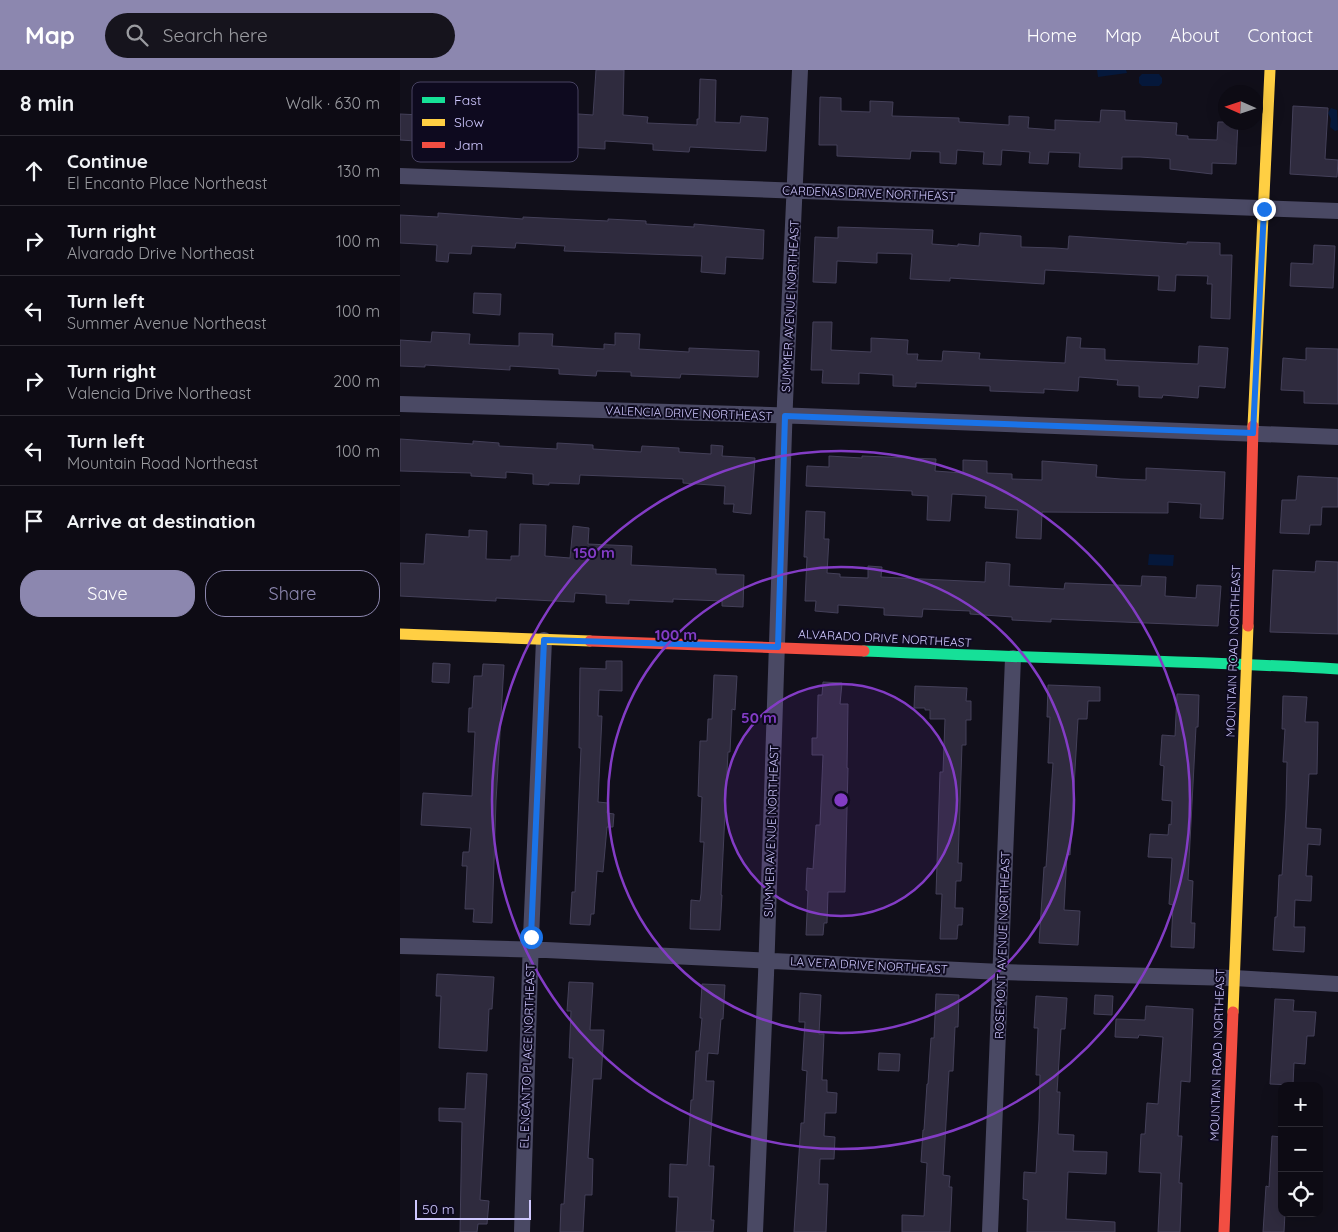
<!DOCTYPE html>
<html lang="en">
<head>
<meta charset="utf-8">
<style>
	:root { --surface:#0d0b14; --page:#16141d; --text:#f1f3f6; --muted:#9a9ba0; --line:#2d2b34; --accent:#8c87af }
	body { margin:0; font-family:Quicksand,sans-serif; background:var(--page); color:var(--text) }
	.controls { position:absolute; right:15px; bottom:15px; display:grid; overflow:hidden; border-radius:10px; box-shadow:0 5px 20px #0002 }
	.controls button { width:45px; height:45px; display:grid; place-items:center; padding:0; border:0; border-bottom:1px solid var(--line); background:var(--surface); color:var(--text); font:25px sans-serif }
	.compass { position:absolute; left:818px; top:15px; width:45px; height:45px; border-radius:50%; background:var(--surface); box-shadow:0 5px 20px #0002; rotate:273deg }
	.scale { position:absolute; left:15px; bottom:12px; width:116px; box-sizing:border-box; padding-left:5px; border:2px solid #cfc8ff; border-top:0; font-size:14px; line-height:18px; white-space:nowrap; color:#cfc8ff; -webkit-text-stroke:4px #0e0a1f; paint-order:stroke }
	.stop { position:absolute; width:15px; height:15px; margin:-11px; border:4px solid #1a73e8; border-radius:50%; background:#fff }
	.stop.end { background:#1a73e8; border-color:#fff; box-shadow:0 1px 5px #0008 }
	.list { margin:0; padding:0; list-style:none }
	h2 { display:flex; justify-content:space-between; align-items:center; height:65px; margin:0; padding:0 20px; font-size:21px }
	h2 small { font-size:16px; font-weight:400; color:var(--muted) }
	.list li { display:grid; grid-template-columns:32px 1fr auto; gap:15px; align-items:center; box-sizing:border-box; height:70px; padding:0 20px; border-top:1px solid var(--line) }
	.list b { display:block; font-size:19px; white-space:nowrap }
	.list p { margin:0; font-size:16px; white-space:nowrap; color:var(--muted) }
	.list em { font-size:16px; font-style:normal; color:var(--muted) }
	.actions { display:flex; gap:10px; padding:15px 20px }
	.actions a { flex:1; padding:11px 0; border:1px solid var(--accent); border-radius:20px; text-align:center; font-size:18px; color:var(--accent) }
	.actions .main { background:var(--accent); color:#fff }
	.icon { flex:none; width:28px; height:28px; fill:none; stroke:currentColor; stroke-width:2; stroke-linecap:round; stroke-linejoin:round }
	.map { position:relative; flex:none; width:938px; height:1162px; overflow:hidden }
	header { display:flex; align-items:center; gap:30px; box-sizing:border-box; height:70px; padding:0 25px; background:var(--accent); color:#fff }
	header strong { font-size:24px }
	nav { display:flex; gap:28px; margin-inline-start:auto; font-size:18px }
	.search { width:350px; height:45px; background:var(--page); display:flex; align-items:center; gap:12px; box-sizing:border-box; padding:0 18px; border-radius:28px; color:var(--muted); font-size:19px }
	main { display:flex }
	aside { flex:1; background:var(--surface) }
	.map>svg:first-child { display:block }
</style>
</head>
<body>
<header>
<strong>Map</strong>
<div class="search"><svg class="icon" aria-label="search" viewBox="0 0 24 24"><circle cx="10" cy="10" r="6"/><path d="M15 15l6 6"/></svg>Search here</div>
<nav><a>Home</a><a>Map</a><a>About</a><a>Contact</a></nav>
</header>
<main>
<aside>
<h2>8 min<small>Walk · 630 m</small></h2>
<ul class="list">
<li><svg class="icon" aria-label="ahead" viewBox="0 0 24 24"><path d="M12 20V5M6 11l6-6 6 6"/></svg><div><b>Continue</b><p>El Encanto Place Northeast</p></div><em>130 m</em></li>
<li><svg class="icon" aria-label="right" viewBox="0 0 24 24"><path d="M7 20v-9h11M14 6l5 5-5 5"/></svg><div><b>Turn right</b><p>Alvarado Drive Northeast</p></div><em>100 m</em></li>
<li><svg class="icon" aria-label="left" viewBox="0 0 24 24"><path d="M17 20v-9H6M10 6l-5 5 5 5"/></svg><div><b>Turn left</b><p>Summer Avenue Northeast</p></div><em>100 m</em></li>
<li><svg class="icon" aria-label="right" viewBox="0 0 24 24"><path d="M7 20v-9h11M14 6l5 5-5 5"/></svg><div><b>Turn right</b><p>Valencia Drive Northeast</p></div><em>200 m</em></li>
<li><svg class="icon" aria-label="left" viewBox="0 0 24 24"><path d="M17 20v-9H6M10 6l-5 5 5 5"/></svg><div><b>Turn left</b><p>Mountain Road Northeast</p></div><em>100 m</em></li>
<li><svg class="icon" aria-label="arrive" viewBox="0 0 24 24"><path d="M6 21V4h12l-3 4 3 4H6"/></svg><div><b>Arrive at destination</b></div></li>
</ul>
<div class="actions"><a class="main">Save</a><a>Share</a></div>
</aside>
<div class="map">
<svg width="938" height="1162" viewBox="0 0 938 1162">
	<rect width="100%" height="100%" fill="#110f1a"/>
	<!-- water -->
	<path fill="#05183b" d="M697 0H726L727 3 698 7Z
		M742 4H759L762 8V13L759 16H742L739 13V7Z
		M931 38 937 40 938 60 935 61 930 57 931 49 928 43Z
		M749 484 774 485 773 496 748 495Z"/>
	<!-- building -->
	<path fill="#2f2b3e" stroke="#444059" d="M196 0H224L223 45 248 47 247 53 297 55V49H299L300 9 316 10 315 52 340 53 341 46 368 48 366 81 290 77 289 82 253 80V74L205 71V79L167 77V74L119 72V75L82 73V70L34 68 33 72 0 70V44L42 46V42L92 45 93 32H106V43L150 45 151 21H165L164 43 193 45Z
		M420 27 441 28V41L470 42V31L493 32 492 46 559 48V52L609 55V46L629 47 628 58 655 60V50L700 52 701 40 725 41V50L777 53 776 65 788 66V69L817 70 818 52H838L836 94 812 93V104L770 99V89L740 87H722V99L679 97 680 83 649 82 648 94 629 93 630 82 602 80 601 95 583 94 584 82 557 80 556 94 540 93V82L511 81 510 89 437 86V75H419Z
		M893 36 928 38 925 89 938 90 937 107 890 104Z
		M38 143 123 149V147L208 151V149L246 151V154L294 157V154L364 160 363 189 326 187 325 204 301 202 302 186 164 181 165 176 116 173 115 178 72 176 71 184 49 183 48 192 36 191 37 175 0 173V145L38 147Z
		M438 157 533 160 532 174 558 176V174L579 176 580 163 621 166V177L655 178 668 179 669 166 787 174V172L820 173V185H832L830 249 811 248 812 214H807L808 206 776 205 775 221 758 220 759 206 645 200 644 214 550 208V211L510 209 512 184 477 183V193L437 191 436 213 413 212 415 167 438 168Z
		M914 175 935 176 933 218 890 216 891 193 913 194Z
		M74 223 101 224 100 245 73 243Z
		M413 252H432L431 280 471 282V268L508 270 507 284H518L517 290 542 291 543 281 580 283 579 289 665 293 667 267 681 268 680 278 705 279V290L798 294 799 276 828 278 825 318 799 316 798 328 763 325 762 328 739 327V316L717 315 718 310 679 307 678 321 644 319V323L590 321V316L516 313V317L493 316V305L459 303V314L422 313 423 300H411Z
		M32 262 70 264 69 274 119 276V263L153 264 152 276 204 279V274L215 275V263L240 264 239 279 289 282V278L359 281 358 307 281 304 280 308 231 306V302L197 301 196 306 159 304V299L110 296V300L25 295V297L0 296V270L31 272Z
		M906 278 938 279V334L904 333V321L881 320 883 288 906 290Z
		M0 369 73 374V371L99 373V376L157 379V373L193 375V379L241 382 242 376 279 378V382L311 384V375L323 376 322 386 355 388 351 444 333 442 334 434H324L325 416 283 413V409L180 405 179 414 149 413V415L133 414V404L106 402V408L71 406V403L0 401Z
		M429 386 462 388V386L536 389 535 401 563 403V390L587 391V403L612 404V409L642 410V391L697 395 696 407 721 409 746 410V398L825 402 823 449 800 448 801 434 768 432V443L642 442 641 469 616 468 618 440 585 438 586 426 552 424 550 451 527 450 528 426 512 425V421L406 416 407 396 429 397Z
		M898 406 938 408V437H922L921 455H910L909 464 880 463 882 430H896Z
		M406 441 425 442 424 469H429L427 503 440 504V507L468 508V496L482 497 481 507 585 512 586 492 610 494 609 516 664 519 665 513 741 516 742 506 766 507 765 526 796 528 797 515 821 516 818 556 651 549V552L612 550V547L570 544V541L523 539 522 547 484 545V538L438 535V543L415 541 416 531H405L407 487H404Z
		M120 454 146 455 145 486 170 488 173 456 189 458 188 474 232 476 231 495 316 499V504L344 505 343 537 322 536V531L273 529V532L229 530V534L206 533V525L175 523 174 532 96 528V531L0 526V493L24 494 26 464 69 467V460L87 461 86 489 111 490V486H119Z
		M916 491 938 492V564L870 562 873 500 915 502Z
		M206 591H222V621L199 620 198 646H202L198 732 208 733 207 743 214 744 213 757H207L203 802 197 801 194 844H191L190 855 170 854 172 822H175L181 678H179L180 598 206 599Z
		M33 593 50 594 49 613 32 612Z
		M83 594 104 595 96 731 92 853 73 852 74 839H65L67 796H62L63 782H69L71 758 21 755 23 723 72 726 75 662H68L69 638H72L74 606H82Z
		M314 605 337 606 335 640 332 639 330 682H328L321 825H322L320 860 290 859 291 830 300 831 301 824 304 772H300L302 727 298 726 300 671H307L308 649H312Z
		M423 612 442 613 440 634H448L447 698H448L445 822H428L427 853H424L423 865H406L408 821 406 820 407 798 413 799 416 755H420L423 685H412V668H417L418 625H422Z
		M648 615 700 617V631H688L687 649H678L670 785 667 784 664 840 680 841 678 875 639 873 644 797H646L653 693H648L650 647H647Z
		M515 616 567 618 566 631H571V650H566V675H562L558 793H562L561 811H556L555 838H563L562 855H558L557 869H540L542 824H536L540 702H543L545 649H530V640H525V638H514Z
		M777 624 799 625 798 657H796L788 810 793 811 791 853H795L794 878 771 877 773 835 769 834 772 788 748 787 750 764 768 765 769 754 771 755 772 731 762 730 764 696 760 695 762 665 775 666Z
		M883 626 907 627 905 652H918L917 704H909L906 758 921 759 920 775 908 774 906 806H912L911 831 895 830 894 857H905L904 882 873 880 875 847H877L879 805H882L886 738 887 692H883L885 659H882Z
		M37 904 94 907 92 939H89L87 981 39 978 41 926H36Z
		M169 912 193 913 190 960H204L201 1009H193L188 1088 193 1089 192 1125H185L183 1162H160L161 1134H164L173 988H169L171 941H167Z
		M302 914 325 915 323 949H321L318 984 308 983 306 1011H314L309 1096H314L311 1150H314L313 1162H276L278 1127H269L270 1094 287 1095 291 1030H293L296 981H299L302 948H300Z
		M400 923 421 925 419 964H424L422 1010H427V1022L437 1023 436 1043H425L424 1066 435 1067 434 1089H420L419 1114H428L426 1162H394L401 1053H404L407 1001 402 1000 405 952H399Z
		M536 924 559 925 558 957H555L553 1001H549L543 1105 550 1106 549 1117H552L550 1162H502V1145L524 1146 527 1093 521 1092 523 1060H524L527 1014H528L531 968H534Z
		M695 925 713 926 712 945 694 944Z
		M636 926 667 928 665 959H661L657 1022H660L658 1064 674 1065 673 1081 707 1082 706 1104 668 1102 666 1149 715 1152V1162H627L628 1130 623 1129 624 1102 636 1103 639 1050 640 1005H636L638 958H634Z
		M875 929 894 930 893 941 916 942 914 966H907L905 994 894 993 893 1015 870 1014Z
		M746 936 793 939 790 1012 781 1011 778 1066H782L779 1113H782L780 1162H758L761 1103 739 1102 741 1064H745L747 1033 758 1034 763 967 739 965 738 968 715 967 716 949 745 950Z
		M479 983 500 984 499 1001 478 1000Z
		M67 1003 87 1004 80 1130 89 1131 87 1154H78L77 1162H60L62 1052 39 1051V1038L65 1039Z
		M872 1066 882 1067V1143H885L884 1162H863L866 1116 869 1117Z"/>
	<g fill="none" stroke-linecap="round" stroke-linejoin="round">
		<!-- street -->
		<path stroke="#4a4964" stroke-width="16" d="M0 106 938 141
			M0 334 402 346 938 367
			M0 876 146 880 601 902 834 908 938 914
			M122 1162 131 867 144 570
			M355 1162 366 905 385 332 400 0
			M590 1162 613 588"/>
		<!-- fast -->
		<path stroke="#16e098" stroke-width="11" d="M464 581C622 588 780 590 938 599"/>
		<!-- slow -->
		<path stroke="#ffcf43" stroke-width="11" d="M853 356 870 0
			M0 564 190 571
			M833 942 848 556"/>
		<!-- jam -->
		<path stroke="#f24e42" stroke-width="11" d="M848 556 853 356
			M190 571 464 581
			M824 1162 833 942"/>
	</g>
	<g fill="none" stroke-linecap="round" stroke-linejoin="round">
		<!-- route -->
		<path stroke="#1a73e8" stroke-width="6" d="M131 867 144 570 378 577 385 346 853 363 864 139"/>
	</g>
	<!-- distance rings -->
	<circle cx="441" cy="730" r="116" fill="#833cc5" fill-opacity=".12"/>
	<g fill="none" stroke="#833cc5" stroke-width="2.5">
		<circle cx="441" cy="730" r="116"/>
		<circle cx="441" cy="730" r="233"/>
		<circle cx="441" cy="730" r="349"/>
	</g>
	<g text-anchor="middle" dominant-baseline="central" stroke-width="4" stroke-linejoin="round" paint-order="stroke">
		<!-- street labels -->
		<g font-size="12" fill="#cfc8ff" stroke="#0e0a1f">
			<text transform="translate(469 123) rotate(2)">CARDENAS DRIVE NORTHEAST</text>
			<text transform="translate(390 236) rotate(-87)">SUMMER AVENUE NORTHEAST</text>
			<text transform="translate(289 343) rotate(2)">VALENCIA DRIVE NORTHEAST</text>
			<text transform="translate(485 568) rotate(3)">ALVARADO DRIVE NORTHEAST</text>
			<text transform="translate(833 581) rotate(-88)">MOUNTAIN ROAD NORTHEAST</text>
			<text transform="translate(371 761) rotate(-88)">SUMMER AVENUE NORTHEAST</text>
			<text transform="translate(602 875) rotate(-88)">ROSEMONT AVENUE NORTHEAST</text>
			<text transform="translate(469 895) rotate(3)">LA VETA DRIVE NORTHEAST</text>
			<text transform="translate(817 985) rotate(-88)">MOUNTAIN ROAD NORTHEAST</text>
			<text transform="translate(127 986) rotate(-88)">EL ENCANTO PLACE NORTHEAST</text>
		</g>
	</g>
	<!-- legend -->
	<rect x="12" y="12" width="166" height="80" rx="8" fill="#0e0a1f" stroke="#484362" stroke-width="1"/>
	<rect x="22" y="27" width="23" height="6" fill="#16e098"/>
	<rect x="22" y="49" width="23" height="7" fill="#ffcf43"/>
	<rect x="22" y="72" width="23" height="6" fill="#f24e42"/>
	<g font-size="14" fill="#cfc8ff">
		<text x="54" y="35">Fast</text>
		<text x="54" y="57">Slow</text>
		<text x="54" y="80">Jam</text>
	</g>
	<circle cx="441" cy="730" r="8" fill="#833cc5" stroke="#0e0a1f" stroke-width="2.5"/>
	<g font-size="15" text-anchor="middle" font-weight="bold" fill="#833cc5" stroke="#0e0a1f" stroke-width="4" stroke-linejoin="round" paint-order="stroke">
		<text x="194" y="488">150 m</text>
		<text x="276" y="570">100 m</text>
		<text x="359" y="653">50 m</text>
	</g>
</svg>
<div class="controls">
<button>+</button>
<button>−</button>
<button><svg class="icon" aria-label="locate" viewBox="0 0 24 24"><circle cx="12" cy="12" r="6"/><path d="M12 2v4M12 18v4M2 12h4M18 12h4"/></svg></button>
</div>
<svg class="compass" viewBox="-18 -18 36 36"><path d="M0-13l5 13h-10z" fill="#e53935"/><path d="M0 13l5-13h-10z" fill="#9a9ba0"/></svg>
<div class="scale">50 m</div>
<div class="stop" style="left:131px;top:867px"></div>
<div class="stop end" style="left:864px;top:139px"></div>
</div>
</main>
</body>
</html>
